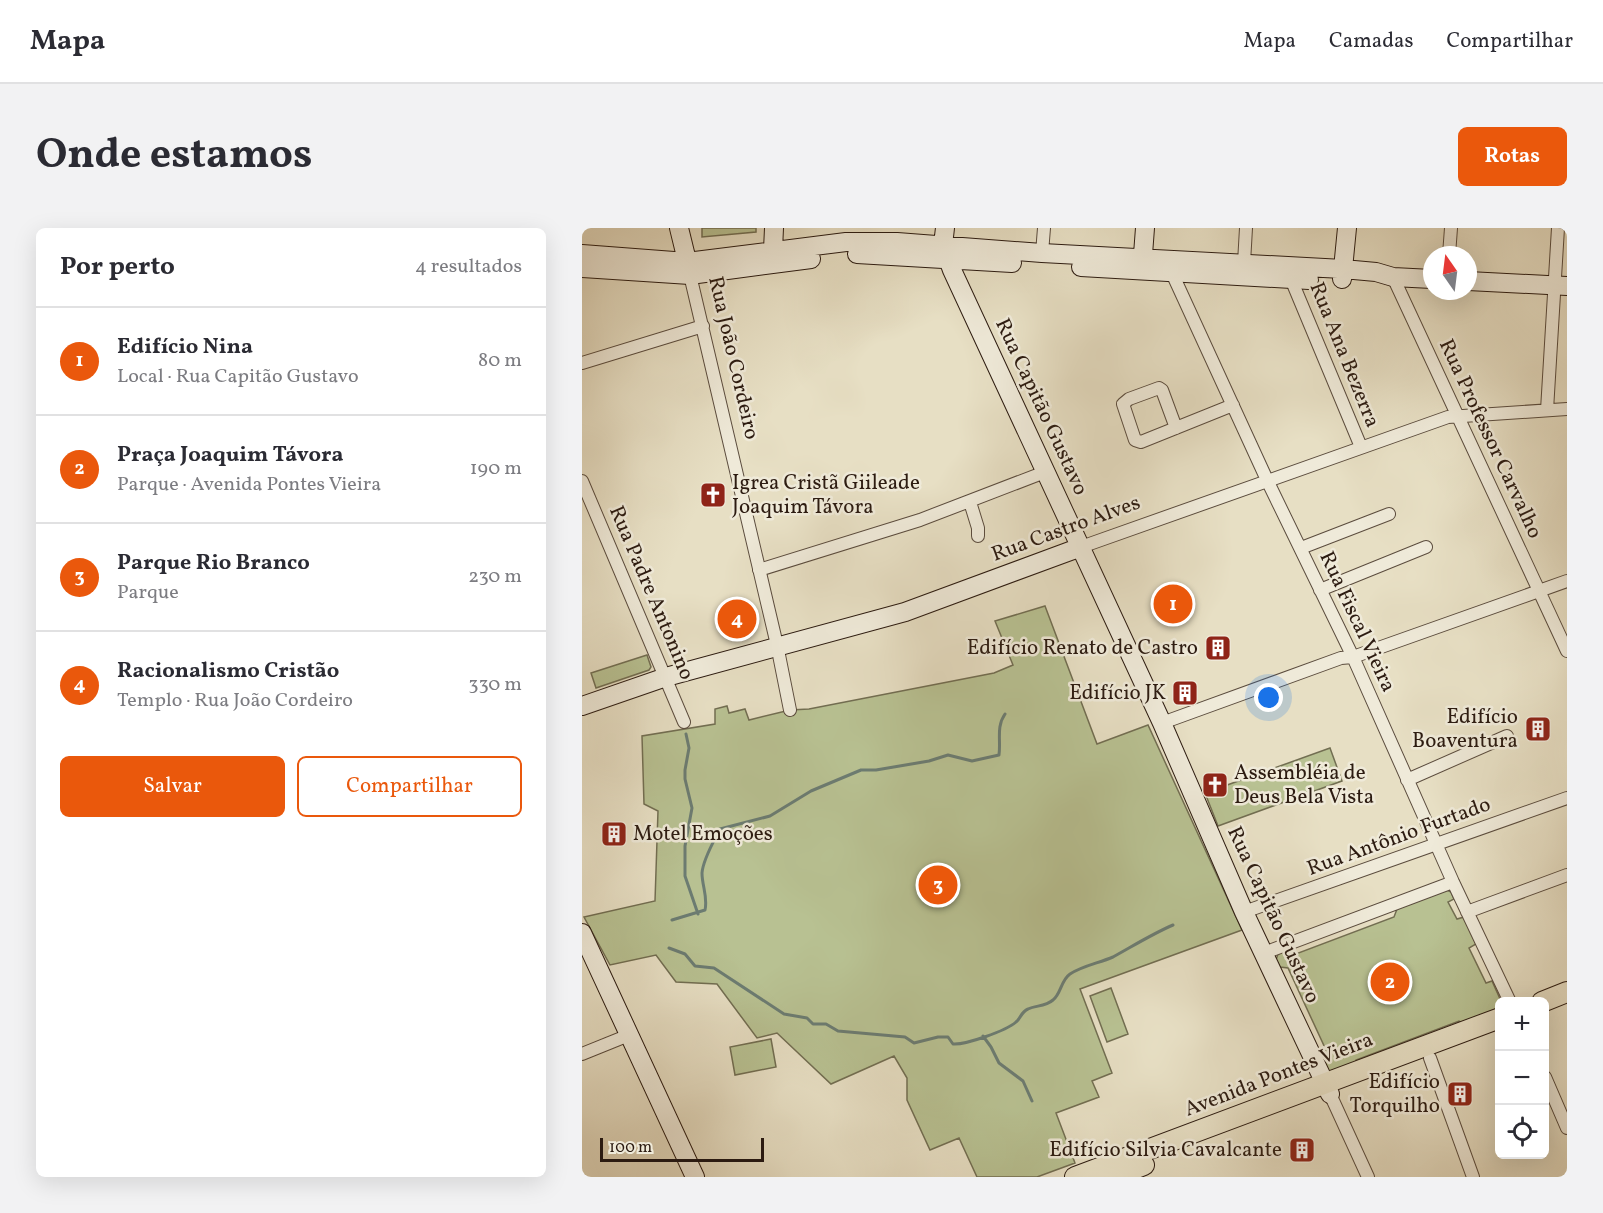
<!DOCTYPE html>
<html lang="pt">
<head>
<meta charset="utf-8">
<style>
	:root { --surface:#fff; --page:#f2f2f3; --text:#2b2b33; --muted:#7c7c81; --line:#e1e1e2; --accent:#ea580c }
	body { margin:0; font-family:Vollkorn,serif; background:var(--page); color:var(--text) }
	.controls { position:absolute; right:18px; bottom:18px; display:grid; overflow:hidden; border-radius:9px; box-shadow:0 6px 24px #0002 }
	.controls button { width:54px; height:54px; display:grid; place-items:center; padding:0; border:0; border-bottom:2px solid var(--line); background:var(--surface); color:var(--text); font:30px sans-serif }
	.compass { position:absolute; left:841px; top:18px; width:54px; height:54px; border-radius:50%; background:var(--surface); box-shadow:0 6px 24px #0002; rotate:346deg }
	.scale { position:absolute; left:18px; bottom:15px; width:164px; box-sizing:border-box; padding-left:6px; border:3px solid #2c1b11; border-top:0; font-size:16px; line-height:21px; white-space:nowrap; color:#2c1b11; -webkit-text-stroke:4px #efead9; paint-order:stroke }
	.you { position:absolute; left:687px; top:470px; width:21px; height:21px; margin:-15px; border:4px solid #fff; border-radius:50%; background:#1a73e8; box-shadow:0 0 0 9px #1a73e833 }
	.badge { display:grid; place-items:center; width:39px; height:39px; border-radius:50%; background:var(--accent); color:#fff; font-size:20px; font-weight:700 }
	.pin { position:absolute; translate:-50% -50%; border:3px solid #fff; box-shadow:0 2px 6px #0006 }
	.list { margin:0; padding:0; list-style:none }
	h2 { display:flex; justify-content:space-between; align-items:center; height:78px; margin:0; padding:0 24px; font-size:26px }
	h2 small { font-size:20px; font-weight:400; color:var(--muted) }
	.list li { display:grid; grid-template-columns:39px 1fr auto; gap:18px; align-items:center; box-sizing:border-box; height:108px; padding:0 24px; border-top:2px solid var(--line) }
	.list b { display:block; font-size:22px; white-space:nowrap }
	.list p { margin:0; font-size:20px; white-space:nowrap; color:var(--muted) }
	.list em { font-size:20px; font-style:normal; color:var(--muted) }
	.actions { display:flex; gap:12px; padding:18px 24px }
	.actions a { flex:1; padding:14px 0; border:2px solid var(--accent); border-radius:9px; text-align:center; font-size:21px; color:var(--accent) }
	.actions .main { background:var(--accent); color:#fff }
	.icon { flex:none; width:33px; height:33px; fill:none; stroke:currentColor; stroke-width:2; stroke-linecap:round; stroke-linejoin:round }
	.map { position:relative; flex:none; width:985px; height:949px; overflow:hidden; border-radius:9px }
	header { display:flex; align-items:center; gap:36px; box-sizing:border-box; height:84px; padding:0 30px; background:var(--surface); border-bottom:2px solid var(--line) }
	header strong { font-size:28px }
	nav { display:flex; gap:33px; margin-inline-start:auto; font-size:21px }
	.intro { display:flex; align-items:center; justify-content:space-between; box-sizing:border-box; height:144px; padding:0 36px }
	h1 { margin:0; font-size:42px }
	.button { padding:15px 27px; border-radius:9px; background:var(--accent); color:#fff; font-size:21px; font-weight:700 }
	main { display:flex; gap:36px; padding:0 36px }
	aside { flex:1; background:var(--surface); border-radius:9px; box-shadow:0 6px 24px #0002 }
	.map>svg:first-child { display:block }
</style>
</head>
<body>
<header>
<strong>Mapa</strong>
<nav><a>Mapa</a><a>Camadas</a><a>Compartilhar</a></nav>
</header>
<div class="intro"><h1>Onde estamos</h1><a class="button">Rotas</a></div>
<main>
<aside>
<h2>Por perto<small>4 resultados</small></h2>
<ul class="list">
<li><span class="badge">1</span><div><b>Edifício Nina</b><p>Local · Rua Capitão Gustavo</p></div><em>80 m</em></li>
<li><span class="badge">2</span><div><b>Praça Joaquim Távora</b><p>Parque · Avenida Pontes Vieira</p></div><em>190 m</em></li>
<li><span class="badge">3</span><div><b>Parque Rio Branco</b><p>Parque</p></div><em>230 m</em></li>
<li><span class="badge">4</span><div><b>Racionalismo Cristão</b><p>Templo · Rua João Cordeiro</p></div><em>330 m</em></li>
</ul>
<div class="actions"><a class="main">Salvar</a><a>Compartilhar</a></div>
</aside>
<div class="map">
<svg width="985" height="949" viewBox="0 0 985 949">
	<rect width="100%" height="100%" fill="#e7dfc4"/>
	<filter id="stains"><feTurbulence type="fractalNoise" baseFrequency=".00333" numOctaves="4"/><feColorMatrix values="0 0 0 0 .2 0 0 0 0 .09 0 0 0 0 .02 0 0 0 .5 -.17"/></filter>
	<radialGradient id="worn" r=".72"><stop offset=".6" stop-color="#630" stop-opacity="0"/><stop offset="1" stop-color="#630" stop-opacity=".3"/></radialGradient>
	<!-- green -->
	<path fill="#b8c192" stroke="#726e52" stroke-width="1.5" d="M120 0H174V4L120 9Z
		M463 378 515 516 566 497 660 702 498 761 530 845 510 853 517 869 474 885 493 935 455 949H395L377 910 348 922 325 872V850L312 828 249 856 195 805 175 810 135 756 94 754 74 727 28 737 2 689 73 673 76 583 62 576 60 508 133 496V481L145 478 147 485 163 481 167 492 208 482 227 481 412 445 431 437 413 393Z
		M65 427 69 439 67 442 14 460 9 445Z
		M748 520 760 553 636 598 623 565Z
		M865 662 869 664 872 671 866 674 875 691 882 689 894 716 887 720 904 755 910 753 919 773 918 774 917 783 882 797 877 793 774 832 772 839 746 844 740 830 744 822 706 740 698 739 694 732 696 726 708 721 714 726 812 689 815 681Z
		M529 760 546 806 525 814 508 768Z
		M189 811 194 839 153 847 148 819Z"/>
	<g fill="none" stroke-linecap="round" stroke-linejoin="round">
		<!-- stream -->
		<path stroke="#6c7c72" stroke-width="3" d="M104 506 107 520 103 542V551L110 580 103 618V648L116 686
			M90 692 123 682C126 669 120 658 120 645 121 631 132 613 138 601L188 588 229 563 279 542H294L347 533 366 527 390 533 417 527C419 512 414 499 423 486
			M87 720 103 726 113 738 132 740 202 786 225 790 231 796H244L256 803 323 809 332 815 356 809H366L371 816C383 817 424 803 434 794 439 790 439 784 446 781 454 777 463 779 471 772 479 766 479 752 488 746 500 738 517 735 531 729 551 718 570 706 591 697
			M401 808 409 819 417 835 441 853 450 873"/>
		<defs>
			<path id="street" d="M460 25 462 0
				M867 27 869 0
				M662 35 664 0
				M590 39V45L685 252 771 429 871 654 928 774
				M108 47 195 417 208 482
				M811 49 985 423
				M709 51 779 219
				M0 135 121 98
				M965 182 976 0
				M594 200 580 162 577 160 547 171 541 176 553 212 559 214 651 177
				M0 253 102 494
				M388 274 396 300V308
				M499 319 866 189 985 181
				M719 320 807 286
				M177 342 338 292 463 244
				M738 362 844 319
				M580 495 759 430 771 429 985 353
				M825 552 925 508
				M662 684 985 570
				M885 684 985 647
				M682 725 871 654
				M0 826 47 807
				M848 830 891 949
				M963 849 985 900
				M748 866 786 949"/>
			<path id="secondary" d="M97 0 108 45
				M363 0 361 17 370 42 580 495 662 684 748 866
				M191 22 192 0
				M0 26 105 34 264 14H315L460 25 761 41 794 44 811 49 850 51
				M275 26 430 35
				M499 39 727 52
				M0 40 108 47 229 31
				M560 40 563 0
				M760 51 765 0
				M886 53 985 58
				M0 478 84 449 323 384 499 319
				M0 705 113 949"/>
			<path id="primary" d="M960 774 985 764
				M493 949 918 790
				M531 949 562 937"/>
		</defs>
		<!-- street casing -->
		<use href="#street" stroke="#5b4c3e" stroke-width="14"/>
		<!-- secondary casing -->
		<use href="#secondary" stroke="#2c1b11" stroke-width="20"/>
		<!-- primary casing -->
		<use href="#primary" stroke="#2c1b11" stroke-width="22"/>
		<!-- street -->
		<use href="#street" stroke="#efead9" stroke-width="12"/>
		<!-- secondary -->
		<use href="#secondary" stroke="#efead9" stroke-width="18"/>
		<!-- primary -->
		<use href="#primary" stroke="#e7dfc4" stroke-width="20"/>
	</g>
	<!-- icons -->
	<defs>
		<symbol id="church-square" viewBox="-11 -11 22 22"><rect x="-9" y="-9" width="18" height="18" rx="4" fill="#8f2418" stroke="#efead9"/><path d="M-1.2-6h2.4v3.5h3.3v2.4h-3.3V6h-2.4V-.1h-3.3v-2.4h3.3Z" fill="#fff"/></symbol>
		<symbol id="building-square" viewBox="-11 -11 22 22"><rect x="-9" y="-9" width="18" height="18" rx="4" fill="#8f2418" stroke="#efead9"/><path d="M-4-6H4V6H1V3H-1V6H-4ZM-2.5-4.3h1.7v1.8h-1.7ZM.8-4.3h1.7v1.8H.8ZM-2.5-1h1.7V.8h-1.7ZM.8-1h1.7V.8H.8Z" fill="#fff"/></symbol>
	</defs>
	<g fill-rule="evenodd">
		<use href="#church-square" x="116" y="252" width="30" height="30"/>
		<use href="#building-square" x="621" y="405" width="30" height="30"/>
		<use href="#building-square" x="588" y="450" width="30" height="30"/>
		<use href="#building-square" x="941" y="486" width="30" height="30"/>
		<use href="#church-square" x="618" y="542" width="30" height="30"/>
		<use href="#building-square" x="17" y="591" width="30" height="30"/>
		<use href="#building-square" x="863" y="851" width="30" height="30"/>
		<use href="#building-square" x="705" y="907" width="30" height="30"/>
	</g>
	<g text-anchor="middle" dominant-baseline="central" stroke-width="5" stroke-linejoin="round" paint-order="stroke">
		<!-- street labels -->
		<g font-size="21" fill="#2c1b11" stroke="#efead9">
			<text transform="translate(762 127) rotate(68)">Rua Ana Bezerra</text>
			<text transform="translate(151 130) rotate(77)">Rua João Cordeiro</text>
			<text transform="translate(459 179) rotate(65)">Rua Capitão Gustavo</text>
			<text transform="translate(908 211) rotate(65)">Rua Professor Carvalho</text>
			<text transform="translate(484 301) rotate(-20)">Rua Castro Alves</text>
			<text transform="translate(69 365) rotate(67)">Rua Padre Antonino</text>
			<text transform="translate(775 394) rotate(65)">Rua Fiscal Vieira</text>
			<text transform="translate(817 609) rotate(-20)">Rua Antônio Furtado</text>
			<text transform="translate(691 687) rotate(65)">Rua Capitão Gustavo</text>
			<text transform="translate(697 847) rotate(-21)">Avenida Pontes Vieira</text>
		</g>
		<!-- poi labels -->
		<g font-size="21" fill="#2c1b11" stroke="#efead9" text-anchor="end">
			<text x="150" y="255" text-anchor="start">Igrea Cristã Giileade<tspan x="150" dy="24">Joaquim Távora</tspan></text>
			<text x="616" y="420">Edifício Renato de Castro</text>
			<text x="584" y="465">Edifício JK</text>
			<text x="936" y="489">Edifício<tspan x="936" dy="24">Boaventura</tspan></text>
			<text x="652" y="545" text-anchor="start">Assembléia de<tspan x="652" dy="24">Deus Bela Vista</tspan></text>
			<text x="51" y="606" text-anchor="start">Motel Emoções</text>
			<text x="858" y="854">Edifício<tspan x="858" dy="24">Torquilho</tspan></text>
			<text x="700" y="922">Edifício Silvia Cavalcante</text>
		</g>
	</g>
	<rect width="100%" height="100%" filter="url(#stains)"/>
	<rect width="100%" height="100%" fill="url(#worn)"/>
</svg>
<div class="controls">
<button>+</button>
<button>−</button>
<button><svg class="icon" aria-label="locate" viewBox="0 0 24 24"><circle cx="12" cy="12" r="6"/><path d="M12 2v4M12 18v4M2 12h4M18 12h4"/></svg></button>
</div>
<svg class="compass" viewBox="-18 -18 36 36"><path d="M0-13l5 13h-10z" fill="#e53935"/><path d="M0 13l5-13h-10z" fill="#7c7c81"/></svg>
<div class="scale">100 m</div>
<div class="you"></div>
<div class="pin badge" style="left:591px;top:376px">1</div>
<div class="pin badge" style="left:808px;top:754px">2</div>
<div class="pin badge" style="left:356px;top:657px">3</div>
<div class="pin badge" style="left:155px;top:391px">4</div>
</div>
</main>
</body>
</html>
